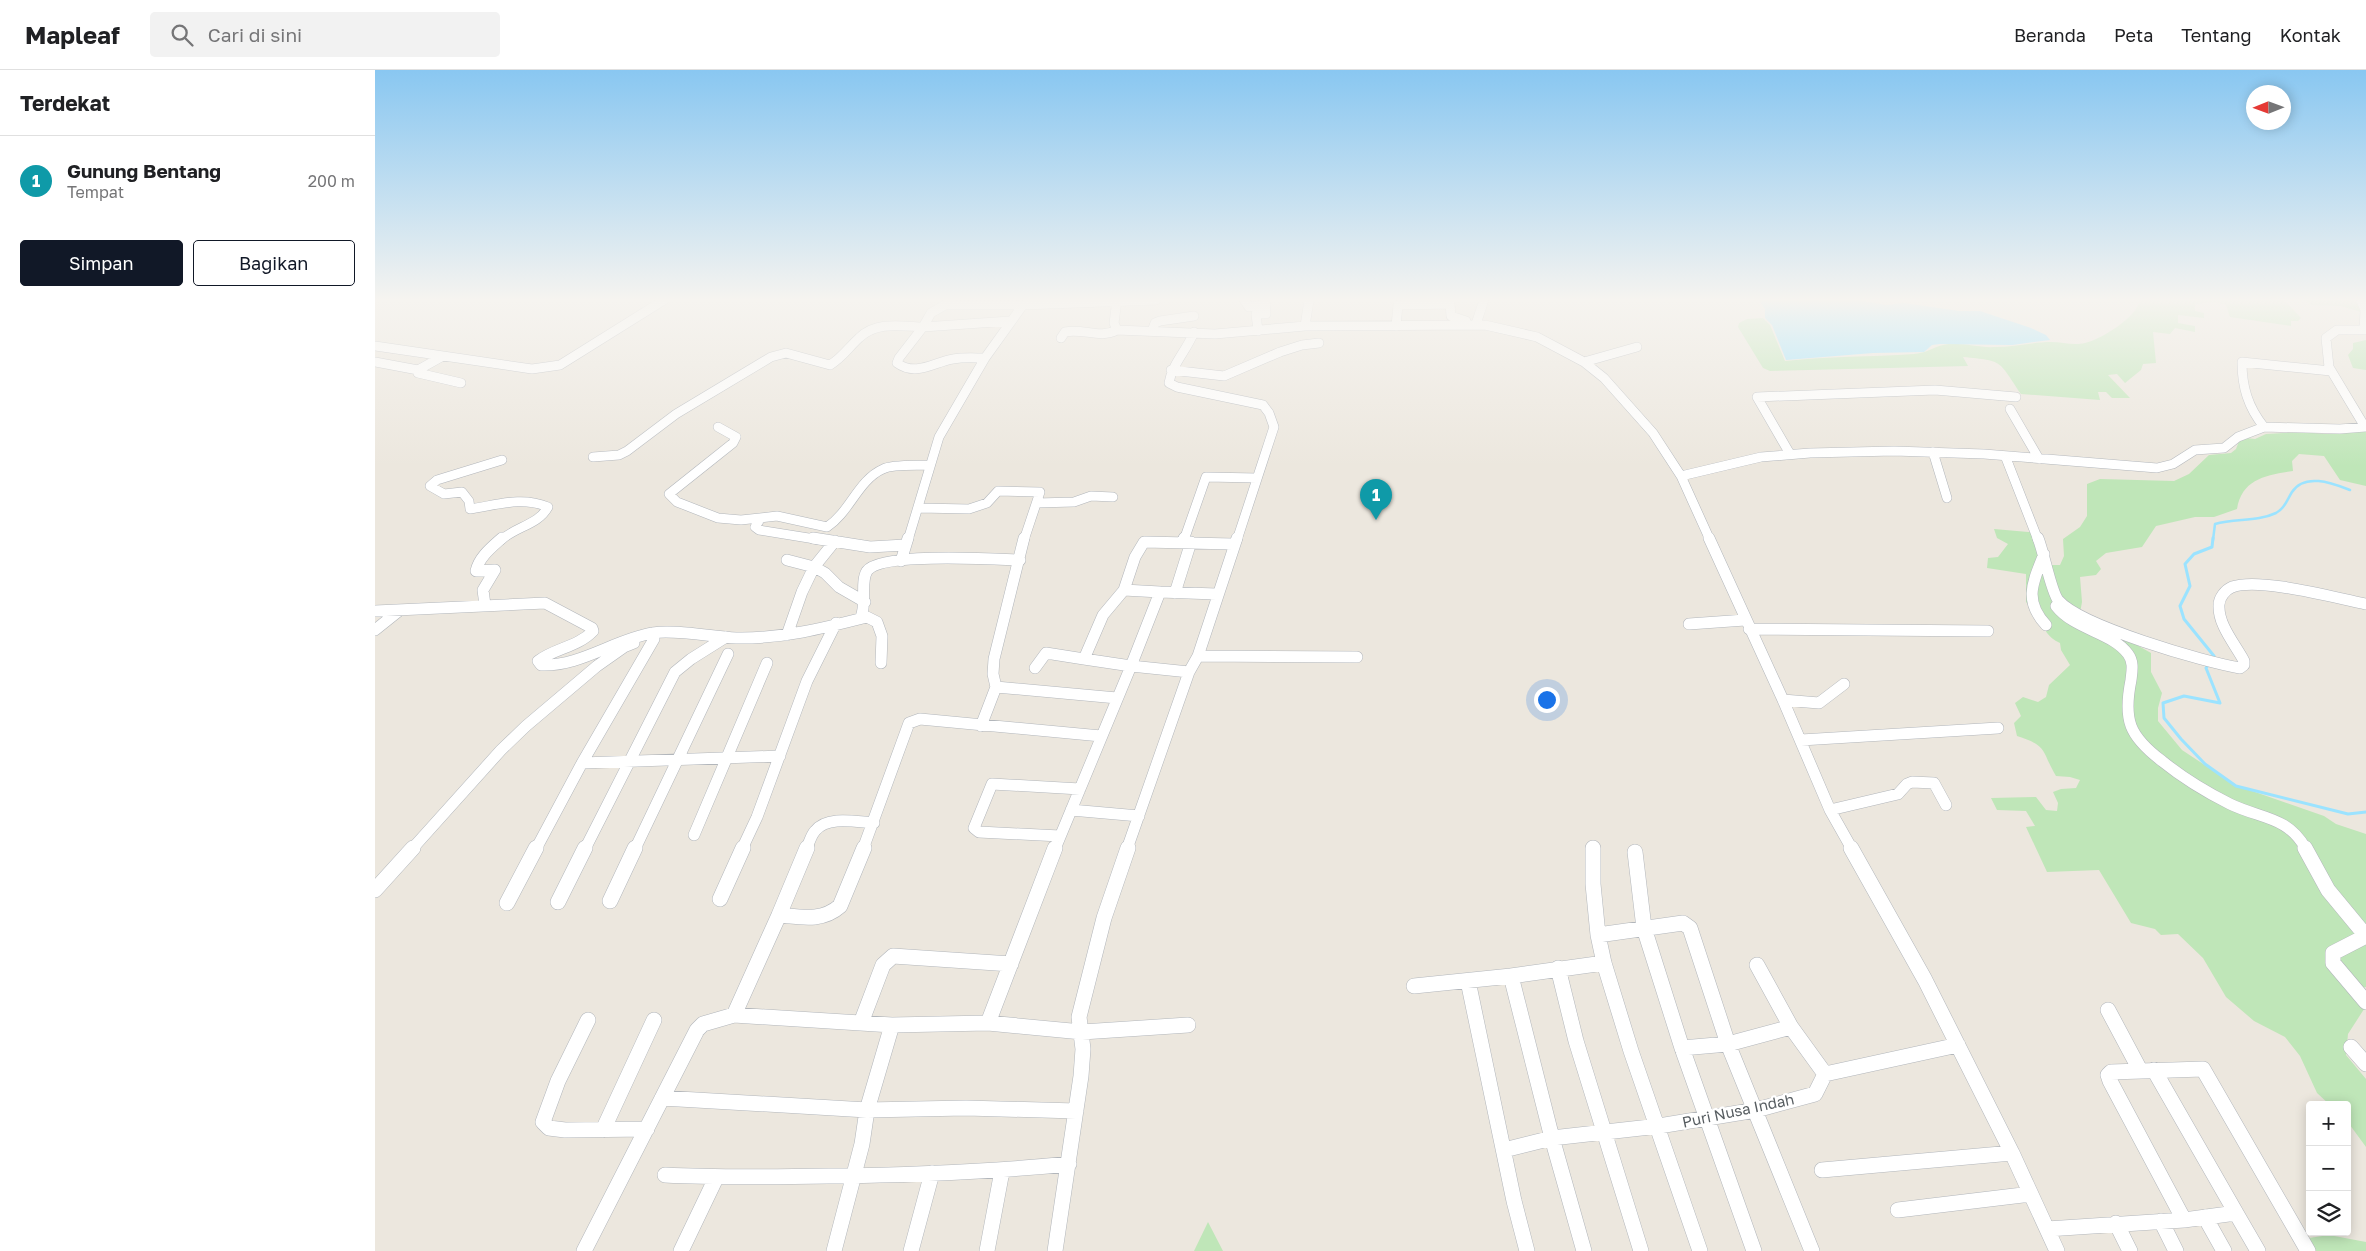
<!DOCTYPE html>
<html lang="id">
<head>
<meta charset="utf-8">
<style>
	:root { --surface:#fff; --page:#f2f2f2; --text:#202124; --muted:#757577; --line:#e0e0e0; --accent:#111827 }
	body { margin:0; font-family:"Golos Text",sans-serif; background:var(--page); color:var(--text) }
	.controls { position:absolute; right:15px; bottom:15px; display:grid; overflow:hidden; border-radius:5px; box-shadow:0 2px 12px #0003 }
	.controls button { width:45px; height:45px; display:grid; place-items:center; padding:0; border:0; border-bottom:1px solid var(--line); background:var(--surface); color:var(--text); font:25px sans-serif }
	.compass { position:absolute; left:1871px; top:15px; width:45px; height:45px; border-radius:50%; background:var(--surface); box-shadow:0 2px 12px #0003; rotate:269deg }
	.you { position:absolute; left:1171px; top:629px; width:18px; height:18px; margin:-12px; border:4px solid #fff; border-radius:50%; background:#1a73e8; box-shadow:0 0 0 8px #1a73e833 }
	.badge { display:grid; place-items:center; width:32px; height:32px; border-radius:50%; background:var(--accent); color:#fff; font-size:16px; font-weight:700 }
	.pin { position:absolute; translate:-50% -41px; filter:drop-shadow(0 1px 2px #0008) }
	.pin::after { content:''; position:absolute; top:26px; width:18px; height:15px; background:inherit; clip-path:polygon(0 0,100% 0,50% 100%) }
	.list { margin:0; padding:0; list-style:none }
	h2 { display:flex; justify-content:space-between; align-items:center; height:65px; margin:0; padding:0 20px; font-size:21px }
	h2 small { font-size:16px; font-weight:400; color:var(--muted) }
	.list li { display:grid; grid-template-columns:32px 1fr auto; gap:15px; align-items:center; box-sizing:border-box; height:90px; padding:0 20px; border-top:1px solid var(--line) }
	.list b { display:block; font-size:19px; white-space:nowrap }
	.list p { margin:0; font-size:16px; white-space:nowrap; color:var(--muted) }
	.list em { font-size:16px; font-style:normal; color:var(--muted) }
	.actions { display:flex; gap:10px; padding:15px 20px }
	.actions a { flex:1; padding:11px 0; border:1px solid var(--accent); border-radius:5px; text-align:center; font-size:18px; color:var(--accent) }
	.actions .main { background:var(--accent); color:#fff }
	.icon { flex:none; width:28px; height:28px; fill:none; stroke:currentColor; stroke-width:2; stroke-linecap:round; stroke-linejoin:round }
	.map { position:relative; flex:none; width:1991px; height:1181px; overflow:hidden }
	header { display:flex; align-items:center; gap:30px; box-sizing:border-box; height:70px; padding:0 25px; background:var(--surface); border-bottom:1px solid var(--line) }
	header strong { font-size:24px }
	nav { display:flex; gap:28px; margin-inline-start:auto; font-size:18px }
	.search { width:350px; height:45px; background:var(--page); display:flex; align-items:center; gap:12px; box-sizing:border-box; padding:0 18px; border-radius:5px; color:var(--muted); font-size:19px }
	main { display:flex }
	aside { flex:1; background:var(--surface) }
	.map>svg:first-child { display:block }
</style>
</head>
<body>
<header>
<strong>Mapleaf</strong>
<div class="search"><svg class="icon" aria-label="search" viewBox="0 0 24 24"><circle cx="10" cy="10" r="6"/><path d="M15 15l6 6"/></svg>Cari di sini</div>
<nav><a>Beranda</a><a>Peta</a><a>Tentang</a><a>Kontak</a></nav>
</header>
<main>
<aside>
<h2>Terdekat<small></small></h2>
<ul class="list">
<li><span class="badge" style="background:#0f9aa8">1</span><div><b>Gunung Bentang</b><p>Tempat</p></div><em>200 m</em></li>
</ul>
<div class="actions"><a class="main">Simpan</a><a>Bagikan</a></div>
</aside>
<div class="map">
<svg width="1991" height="1181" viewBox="0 0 1991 1181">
	<rect width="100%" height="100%" fill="#ece7de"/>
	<!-- green -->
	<path fill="#bfe6b8" d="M1765 230H1909L1926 248 1923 251H1916V256L1855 247 1851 235 1841 232 1820 234V241L1829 243V248L1803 245V253L1820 256V262L1800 258 1795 264 1778 262 1781 293 1768 294 1766 300 1750 313 1742 304 1733 305 1755 328H1737L1731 322H1723L1725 330 1646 324C1623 290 1629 291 1588 287L1593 296 1395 301 1388 298 1363 257 1364 253 1372 249 1388 248 1395 255 1410 291C1453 286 1496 287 1539 284 1553 283 1561 275 1574 274 1590 273 1605 278 1620 277 1639 277 1658 272 1676 272 1688 272 1698 276 1710 273 1727 269 1762 247 1765 230Z
		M1929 230H1991V250L1986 242 1966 236 1937 235Z
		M1991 270V300L1978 298 1973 285 1978 279V273Z
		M1991 361V416L1965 410 1949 386 1924 384 1917 391 1918 401C1891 405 1867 409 1862 439L1839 447H1820L1781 456 1767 477 1731 483 1721 491 1726 499 1721 505 1705 507 1707 532 1705 543 1776 583V602L1787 623 1783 638V651L1807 680 1860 715 1949 746 1961 754 1991 764V917L1982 919 1991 936 1973 964 1971 985 1991 1009V1077L1972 1051V1035H1955L1942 1023 1925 986 1910 967 1879 951 1851 927 1828 888 1803 864 1786 865 1780 859 1756 853 1724 800 1672 802 1651 757 1660 756 1651 741 1622 740 1616 728 1661 727 1671 740 1682 741 1683 733 1678 722 1686 719 1701 718 1705 710 1695 707 1681 706C1666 681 1674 676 1642 666L1639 653 1646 646 1640 633 1648 627 1663 632 1671 627 1674 615 1695 595 1686 580 1685 573C1672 567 1670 560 1664 548 1661 542 1655 537 1651 532V504L1612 498 1613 488 1623 487 1633 474 1622 468 1619 459 1665 463 1676 495H1685L1689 486 1688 469 1705 457 1712 446V414L1725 409 1799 411 1814 404 1834 385 1856 383 1861 379 1864 371 1871 368 1880 369 1891 364 1924 362 1952 364Z
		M833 1152 848 1181H819Z
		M1954 1165 1991 1172V1181H1927L1934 1168Z"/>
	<!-- water -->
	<path fill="#9be3ff" d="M1384 230H1482L1511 235 1529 233 1584 241H1605L1656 258 1671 265 1675 270 1637 275 1565 274 1557 275 1549 282 1498 283 1411 290 1397 255 1390 248V239Z"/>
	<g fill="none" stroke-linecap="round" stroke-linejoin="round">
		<!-- stream-far1 -->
		<path stroke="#9be3ff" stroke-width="2.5" d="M1838 470 1840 454C1860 448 1882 452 1901 443 1910 438 1912 430 1917 422 1930 402 1959 414 1975 420"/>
		<!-- stream -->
		<path stroke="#9be3ff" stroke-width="3" d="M1837 589 1839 586 1809 549 1805 536 1815 516 1810 494 1819 484 1837 477 1838 468
			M1834 594 1831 598 1845 633 1809 626 1788 633 1789 648 1806 669 1830 694 1861 716 1973 744 1991 742"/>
		<defs>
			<path id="minor-far2" d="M574 230 570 235H648
				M742 230 739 253 742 260
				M869 230 874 237 891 235
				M1986 230 1990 240 1989 260
				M570 235 556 243 548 257 635 251
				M1101 254 1109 230
				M930 256 934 230
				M1021 256 1023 235 1075 234 1076 246 1091 251
				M777 261 780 253 785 251 819 246
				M883 261 881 244H891L890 230
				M819 262C812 280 797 294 794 313L802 317 888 335 894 343 899 357 862 470
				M686 268 690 262C708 258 725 269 742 260L840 264 930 256 1110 255 1162 267 1209 292 1229 308 1278 363 1306 406 1335 470
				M0 276 157 299 185 295 289 230
				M68 286 43 300V303L86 313
				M0 292 43 300
				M1209 292 1262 277
				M796 300 849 306 905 282 927 275 944 273
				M1635 339 1664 389
				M343 357 361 367 358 373 294 424 302 432 343 448 366 450 402 446 452 457C475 442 483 410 508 399 518 394 544 396 555 395
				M1889 357C1873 337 1867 317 1867 292L1956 301
				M1558 382 1572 428
				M1415 384 1382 327 1560 320 1641 327
				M218 387 244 385 252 381 301 344 396 287 411 283 455 295C467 288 474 277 484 268 501 251 526 256 548 257L524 288 522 293C541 307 559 292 578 289 589 287 600 288 610 288
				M1631 388 1663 470
				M1306 406 1386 387 1435 383 1519 381 1609 384 1782 398 1798 394 1820 380 1849 378 1863 367 1889 357 1965 359 1990 357 1954 297 1951 268 1962 260H1991
				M662 433 699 432 716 426 738 427
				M544 438 594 439 612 433 623 421 665 422 649 470
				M386 448 380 457 384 460 446 470
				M126 470C142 456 163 455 173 437 147 426 122 435 95 439L94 431 87 422 69 424 55 416 62 410 127 390
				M533 470 564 367 610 288 648 235 781 230
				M809 470 831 407 882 408"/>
			<path id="minor-far1" d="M438 468 495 477 530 475
				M1334 468 1408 630 1455 740 1477 779
				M1663 468C1669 483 1676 521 1683 530 1705 556 1829 592 1865 598L1869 595V591C1860 574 1843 555 1844 535 1844 528 1850 520 1857 517 1885 507 1960 528 1991 534
				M808 472 809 468
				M1669 484C1658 512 1648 530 1671 555
				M412 490 439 497 450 503 464 517 490 532
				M526 491 533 468
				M749 520 785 522
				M800 523 816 472
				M841 524 785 522 756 596 709 589 728 545 749 520 760 487 769 472 858 474
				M110 535 108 520 120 500 101 501C104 487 117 477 127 468
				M1681 536C1700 560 1737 562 1753 584 1759 592 1757 601 1756 610 1748 650 1754 666 1787 691 1808 708 1831 722 1855 734 1886 749 1913 746 1931 779
				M0 541 170 533 217 558 218 561C203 577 180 578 163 591L166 595C205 597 240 569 278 563 298 559 338 567 361 568 406 569 449 558 492 547L502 552 507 566 506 593
				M486 547C492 533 485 512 492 501 505 482 620 489 645 490
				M1314 554 1370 550
				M1374 559 1613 561
				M0 560 25 540
				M412 565 427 522 439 497 460 471
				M823 586 982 587
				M660 598 671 583 709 589
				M621 617 742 628
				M1408 630 1444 633 1469 614
				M606 656 621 617 618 604 619 589 649 468
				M1426 670 1623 658
				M207 693 405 686
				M696 740 764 746
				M1455 740 1523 724 1532 714 1537 712 1559 713 1571 735
				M319 765 392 593
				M685 766 604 762 599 758 617 714 705 719
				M37 779 126 680 151 656 222 596 249 577 259 573
				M161 779 207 693 279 569
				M210 779 300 602 316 589 351 567
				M260 779 353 584
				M367 779 382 747 432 611 461 553
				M431 779C434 774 436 765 440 761 452 745 482 752 499 753
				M488 779 534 653 545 649 726 666
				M680 779 756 596 814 602
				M752 779 814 602 823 586 862 468"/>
			<path id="minor" d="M1218 778V814L1223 865 1229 893 1256 981 1325 1181
				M1476 778 1550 910 1637 1083 1682 1181
				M1930 778 1953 820 1991 866
				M1260 782 1269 858 1307 978 1379 1181
				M0 820 38 778
				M345 829 368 778
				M235 831 260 778
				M183 832 210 778
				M132 833 161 778
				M404 845 432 778
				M1223 865 1308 853 1315 858 1353 974 1437 1181
				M1991 866 1958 883V893L1991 932
				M1382 895 1416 957 1450 1004
				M1183 898 1201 971 1266 1181
				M1136 906 1229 893
				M1093 911 1139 1131 1152 1181
				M1039 916 1136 906 1177 1068 1209 1181
				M1733 940 1765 1000
				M359 945 404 845C426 847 447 852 465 836L489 778
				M213 950 183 1011 168 1052 174 1058 190 1060 272 1059
				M486 953 508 895 518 886 636 894
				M613 953 680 778
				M1976 977 1991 994
				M1307 978 1353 974 1416 957
				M287 1028 492 1040 591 1038 701 1041
				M228 1060 279 950
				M1129 1080 1177 1068 1284 1056 1381 1040 1440 1024 1450 1004 1583 975
				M1447 1100 1637 1083
				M290 1105C345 1108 399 1107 454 1106 534 1105 614 1102 694 1094
				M1523 1140 1656 1124
				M1861 1143 1883 1181
				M1830 1147 1849 1181
				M1809 1150 1735 1011 1733 1005 1736 1002 1828 999 1933 1181
				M1786 1151 1801 1181
				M1741 1153 1755 1181
				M1672 1159 1809 1150 1861 1143 1779 1000
				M209 1181 322 960 328 954 359 945 517 955 613 953 707 962 813 955
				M306 1181 341 1108
				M459 1181 487 1074 492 1040 517 955
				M536 1181 557 1103
				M612 1181 627 1101
				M680 1181 706 1006 708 979 704 947 729 848 753 778"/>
		</defs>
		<!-- minor-far2 casing -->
		<use href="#minor-far2" stroke="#b2b6bb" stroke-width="10"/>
		<!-- minor-far1 casing -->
		<use href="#minor-far1" stroke="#b2b6bb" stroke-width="12"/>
		<!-- minor casing -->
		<use href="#minor" stroke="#b2b6bb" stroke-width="16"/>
		<!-- minor-far2 -->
		<use href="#minor-far2" stroke="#fff" stroke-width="9"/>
		<!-- minor-far1 -->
		<use href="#minor-far1" stroke="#fff" stroke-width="11"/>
		<!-- minor -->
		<use href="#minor" stroke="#fff" stroke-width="15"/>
	</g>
	<!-- sky -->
	<linearGradient id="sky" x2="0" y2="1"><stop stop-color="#89c7f1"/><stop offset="0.58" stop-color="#f6f4f0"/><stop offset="1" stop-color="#f6f4f0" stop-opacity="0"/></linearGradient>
	<rect width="1991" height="396" fill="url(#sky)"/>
	<g text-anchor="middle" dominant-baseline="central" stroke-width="4.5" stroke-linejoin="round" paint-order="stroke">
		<!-- near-street labels -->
		<g font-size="15" fill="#575d61" stroke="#fff">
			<text transform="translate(1363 1040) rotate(-12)">Puri Nusa Indah</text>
		</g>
	</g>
</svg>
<div class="controls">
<button>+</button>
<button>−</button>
<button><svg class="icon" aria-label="layers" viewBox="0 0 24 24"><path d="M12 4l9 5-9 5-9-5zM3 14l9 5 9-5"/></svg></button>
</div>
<svg class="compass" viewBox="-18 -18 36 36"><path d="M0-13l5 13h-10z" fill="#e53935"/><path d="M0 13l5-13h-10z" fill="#757577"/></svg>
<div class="you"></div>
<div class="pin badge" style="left:1001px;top:450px;background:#0f9aa8">1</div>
</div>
</main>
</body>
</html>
